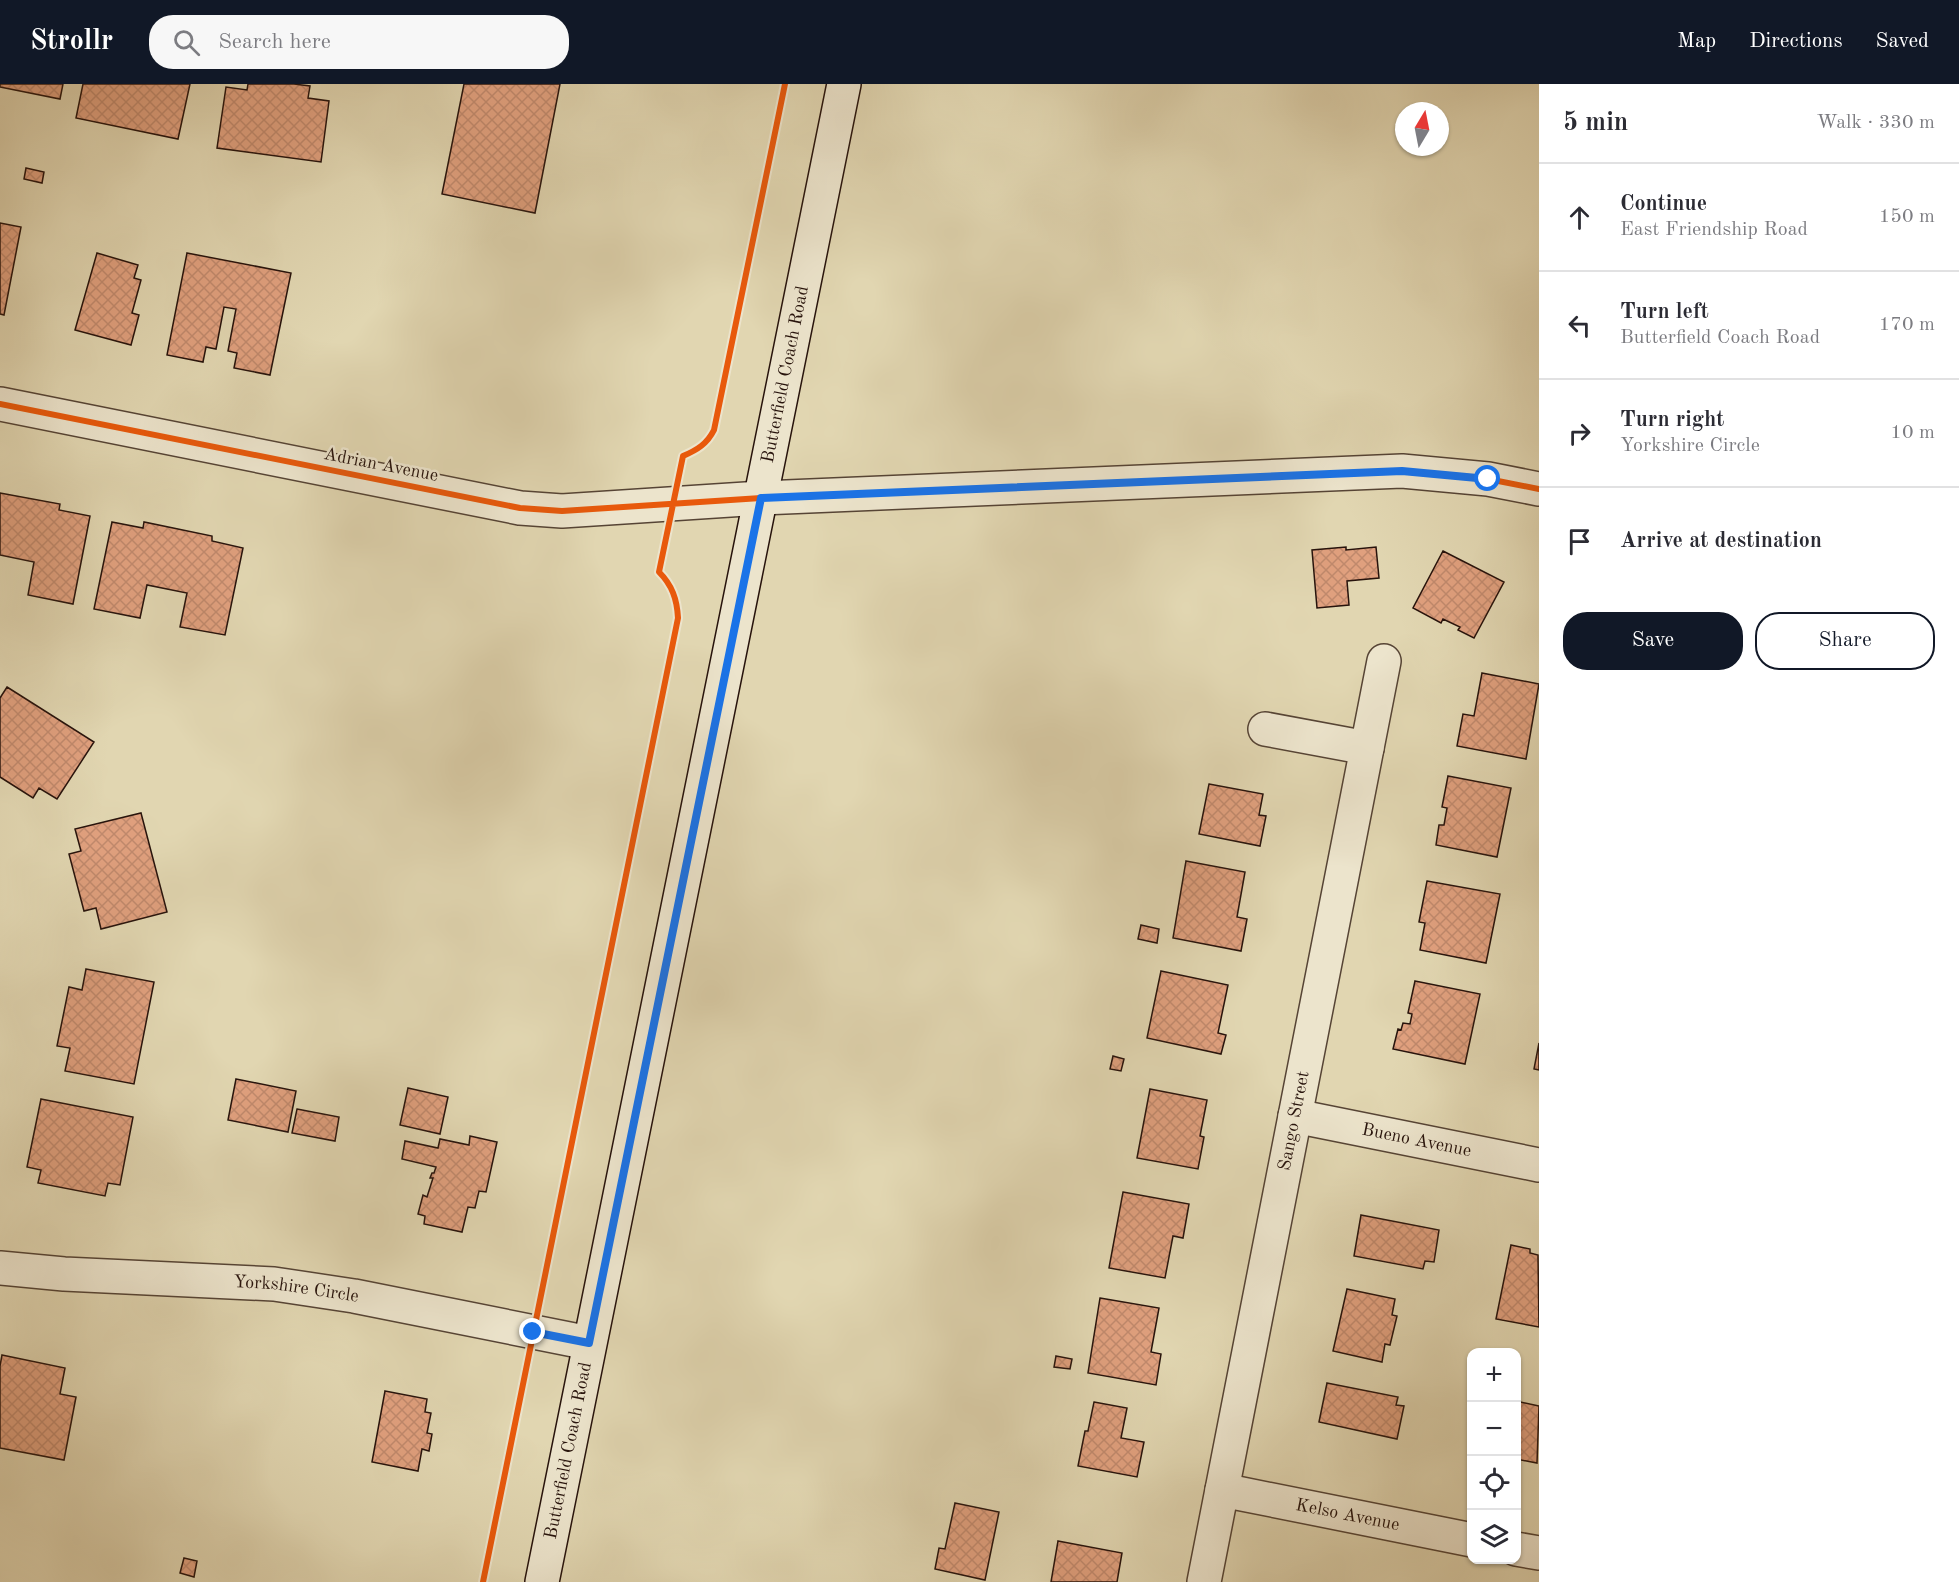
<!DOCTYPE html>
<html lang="en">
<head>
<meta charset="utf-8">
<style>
	:root { --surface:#fff; --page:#f7f7f7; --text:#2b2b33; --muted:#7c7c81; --line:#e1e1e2; --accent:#111827 }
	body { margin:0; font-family:"Old Standard TT",serif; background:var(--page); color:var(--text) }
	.controls { position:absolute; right:18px; bottom:18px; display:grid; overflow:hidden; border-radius:12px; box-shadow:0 2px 4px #0004 }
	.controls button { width:54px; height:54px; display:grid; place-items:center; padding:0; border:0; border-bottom:2px solid var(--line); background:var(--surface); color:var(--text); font:30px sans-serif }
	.compass { position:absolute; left:1395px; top:18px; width:54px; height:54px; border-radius:50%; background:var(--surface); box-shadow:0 2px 4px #0004; rotate:10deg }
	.stop { position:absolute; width:18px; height:18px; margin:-14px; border:4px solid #1a73e8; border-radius:50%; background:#fff }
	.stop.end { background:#1a73e8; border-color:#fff; box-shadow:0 2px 6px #0008 }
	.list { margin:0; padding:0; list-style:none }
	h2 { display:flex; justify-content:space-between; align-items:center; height:78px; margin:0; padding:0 24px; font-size:26px }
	h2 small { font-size:20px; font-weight:400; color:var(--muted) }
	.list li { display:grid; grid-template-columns:39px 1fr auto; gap:18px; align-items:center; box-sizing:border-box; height:108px; padding:0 24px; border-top:2px solid var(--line) }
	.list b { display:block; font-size:22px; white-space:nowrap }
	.list p { margin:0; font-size:20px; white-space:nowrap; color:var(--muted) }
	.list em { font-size:20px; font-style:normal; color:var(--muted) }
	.actions { display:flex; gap:12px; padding:18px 24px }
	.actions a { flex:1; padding:14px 0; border:2px solid var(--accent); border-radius:24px; text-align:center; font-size:21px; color:var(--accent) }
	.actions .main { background:var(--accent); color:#fff }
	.icon { flex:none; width:33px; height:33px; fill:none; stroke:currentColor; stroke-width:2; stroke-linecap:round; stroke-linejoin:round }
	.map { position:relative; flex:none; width:1539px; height:1498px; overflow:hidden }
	header { display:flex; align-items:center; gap:36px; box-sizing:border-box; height:84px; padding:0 30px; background:var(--accent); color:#fff }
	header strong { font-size:28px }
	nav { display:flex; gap:33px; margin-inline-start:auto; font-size:21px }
	.search { width:420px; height:54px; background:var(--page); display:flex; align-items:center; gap:15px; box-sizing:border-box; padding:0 21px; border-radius:24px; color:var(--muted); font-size:22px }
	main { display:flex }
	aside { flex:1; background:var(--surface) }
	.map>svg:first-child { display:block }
</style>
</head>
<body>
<header>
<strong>Strollr</strong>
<div class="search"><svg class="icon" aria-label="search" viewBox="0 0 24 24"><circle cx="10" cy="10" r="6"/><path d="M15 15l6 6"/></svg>Search here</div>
<nav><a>Map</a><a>Directions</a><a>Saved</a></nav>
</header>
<main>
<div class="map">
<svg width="1539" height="1498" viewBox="0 0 1539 1498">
	<defs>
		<pattern id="building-cross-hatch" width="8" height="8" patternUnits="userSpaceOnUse" patternTransform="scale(1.5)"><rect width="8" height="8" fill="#e0a07e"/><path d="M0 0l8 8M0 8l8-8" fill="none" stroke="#c0896c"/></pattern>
	</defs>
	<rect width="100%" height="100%" fill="#e1d6b1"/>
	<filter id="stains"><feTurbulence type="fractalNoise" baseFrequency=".00333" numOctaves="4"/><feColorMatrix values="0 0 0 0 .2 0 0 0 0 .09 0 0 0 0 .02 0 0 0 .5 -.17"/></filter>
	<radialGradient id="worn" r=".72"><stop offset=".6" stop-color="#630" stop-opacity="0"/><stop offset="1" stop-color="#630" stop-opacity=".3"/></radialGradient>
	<!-- building -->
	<path fill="url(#building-cross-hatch)" stroke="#27130c" stroke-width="1.5" d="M0 0H63L60 15 0 3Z
		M83 0H190L178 55 76 34Z
		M248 0H294L310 2 308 14 329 17 321 78 217 64 226 3 247 6Z
		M464 0H560L535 129 442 110Z
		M26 84 44 88 42 99 24 95Z
		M0 139 21 143 4 231 0 230Z
		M97 169 138 181 134 194 141 196 132 229 139 231 131 261 75 246Z
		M187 169 291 189 270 291 234 284 237 269 228 267 236 225 224 223 216 265 206 263 203 278 167 271Z
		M0 409 60 420 59 426 90 432 73 520 28 511 34 478 0 471Z
		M112 438 143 444 144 438 212 452V457L243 464 225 551 180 543 187 509 147 501 140 534 94 525Z
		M1346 463V466L1376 463 1379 494 1347 497 1349 521 1317 524 1312 466Z
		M1443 467 1504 498 1474 554 1458 546 1460 543 1443 535 1441 539 1413 524Z
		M1482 589 1539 600 1526 675 1457 662 1463 630 1474 632Z
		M7 603 94 658 57 715 39 704 33 714 0 693V614Z
		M1448 692 1511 704 1497 773 1436 761 1439 741H1444L1447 724 1442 723Z
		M1209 700 1263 710 1259 731 1266 732 1260 762 1199 750Z
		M141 729 167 828 101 845 96 824 84 827 69 770 81 767 75 745Z
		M1186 777 1245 788 1237 833 1247 835 1241 867 1173 854Z
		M1427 797 1500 810 1486 879 1420 866 1425 839 1419 838Z
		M1141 841 1159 845 1157 859 1138 855Z
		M86 885 154 898 134 1000 65 987 70 964 57 962 69 903 82 906Z
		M1161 887 1228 901 1218 949 1226 951 1221 970 1147 954Z
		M1415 897 1480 910 1465 980 1393 965 1398 945 1401 946 1403 939 1410 940 1412 930 1408 929Z
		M1539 959V986L1534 985Z
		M1113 972 1124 975 1121 987 1110 985Z
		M236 995 296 1007 288 1048 228 1036Z
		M408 1004 448 1013 440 1050 400 1041Z
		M1150 1005 1207 1016 1200 1052 1204 1053 1198 1085 1137 1074Z
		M41 1015 133 1033 120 1101 108 1099 105 1112 38 1099 41 1086 27 1083Z
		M297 1025 339 1033 335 1057 292 1049Z
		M470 1052 497 1058 486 1108 479 1107 475 1124 468 1123 462 1148 424 1140 425 1132 418 1130 423 1111 427 1113 433 1094H430L432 1089H434L436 1083 402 1075 405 1057 438 1064 440 1055 469 1061Z
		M1123 1108 1189 1120 1183 1154 1173 1152 1165 1194 1109 1184Z
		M1361 1131 1439 1146 1434 1178 1425 1177 1423 1185 1354 1172Z
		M1511 1161 1530 1165V1169L1538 1171 1539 1243 1496 1235Z
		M1347 1205 1395 1215 1392 1231 1397 1232 1390 1261 1385 1260 1382 1278 1333 1267Z
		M1100 1214 1159 1224 1151 1268 1161 1270 1156 1301 1088 1289Z
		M2 1271 65 1284 60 1310 76 1313 64 1376 0 1364V1282Z
		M1056 1272 1072 1275 1070 1285 1054 1283Z
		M1327 1299 1398 1313 1396 1321 1404 1322 1397 1355 1319 1338Z
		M385 1307 427 1315 425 1328 431 1329 427 1349 432 1350 429 1367 422 1365 418 1387 372 1378Z
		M1516 1317 1539 1322 1537 1379 1516 1375Z
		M1094 1318 1127 1324 1121 1354 1144 1358 1137 1393 1078 1382 1085 1347H1088Z
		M955 1419 999 1428 985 1496 935 1485 939 1464 945 1465Z
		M1058 1457 1122 1469 1117 1498H1051Z
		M184 1474 197 1477 194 1493 180 1489Z"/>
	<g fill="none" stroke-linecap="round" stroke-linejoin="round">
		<defs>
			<g id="minor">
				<path d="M0 320 520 424 562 427 761 414 1402 387 1488 395 1539 405"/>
				<path d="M1265 645 1367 664"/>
				<path id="s1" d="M1295 1032 1539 1081"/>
				<path id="s2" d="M0 1184 64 1190 274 1200 354 1212 589 1259"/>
				<path id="s3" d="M1222 1406 1472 1456"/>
				<path d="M1516 1465 1539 1469"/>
				<path id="s4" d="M1204 1498 1384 577"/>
			</g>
			<g id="secondary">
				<path id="s5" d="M542 1498 844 0"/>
			</g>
		</defs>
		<!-- minor casing -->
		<use href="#minor" stroke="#564435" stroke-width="36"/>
		<!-- secondary casing -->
		<use href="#secondary" stroke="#27130c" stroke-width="36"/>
		<!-- minor -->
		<use href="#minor" stroke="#ece4cc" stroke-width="33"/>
		<!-- secondary -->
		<use href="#secondary" stroke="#ece4cc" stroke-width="33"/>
		<defs>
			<path id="cycleway" d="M0 320 520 424 562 427 761 414 1402 387 1488 395 1539 405
				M483 1498 678 534C677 515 672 501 659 488L683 372C697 366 707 360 714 346L785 0"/>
		</defs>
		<!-- cycleway casing -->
		<use href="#cycleway" stroke="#ece4cc" stroke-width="10"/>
		<!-- cycleway -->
		<use href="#cycleway" stroke="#e8590c" stroke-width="6"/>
	</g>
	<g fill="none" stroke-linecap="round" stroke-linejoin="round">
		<!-- route -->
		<path stroke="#1a73e8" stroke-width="8" d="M533 1248 589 1259 761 414 1402 387 1488 395"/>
	</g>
	<g text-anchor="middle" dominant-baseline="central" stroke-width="5" stroke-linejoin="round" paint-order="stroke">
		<!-- street labels -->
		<g font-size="18" fill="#27130c" stroke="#ece4cc">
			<text stroke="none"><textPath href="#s5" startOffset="1232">Butterfield Coach Road</textPath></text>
			<text transform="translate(381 381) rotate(11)">Adrian Avenue</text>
			<text stroke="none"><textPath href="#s4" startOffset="470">Sango Street</textPath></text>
			<text stroke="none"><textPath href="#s1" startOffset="124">Bueno Avenue</textPath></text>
			<text stroke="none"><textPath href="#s2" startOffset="297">Yorkshire Circle</textPath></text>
			<text stroke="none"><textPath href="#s5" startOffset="134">Butterfield Coach Road</textPath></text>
			<text stroke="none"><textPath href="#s3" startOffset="128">Kelso Avenue</textPath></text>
		</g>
	</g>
	<rect width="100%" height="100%" filter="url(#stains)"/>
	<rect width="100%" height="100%" fill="url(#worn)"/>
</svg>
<div class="controls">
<button>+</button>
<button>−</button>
<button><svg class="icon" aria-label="locate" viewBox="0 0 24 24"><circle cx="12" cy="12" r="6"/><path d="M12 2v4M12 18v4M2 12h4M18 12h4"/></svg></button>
<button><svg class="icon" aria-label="layers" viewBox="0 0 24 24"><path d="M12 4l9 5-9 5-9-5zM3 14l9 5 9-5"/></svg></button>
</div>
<svg class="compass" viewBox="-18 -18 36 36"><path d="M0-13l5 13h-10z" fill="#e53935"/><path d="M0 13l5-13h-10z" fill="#7c7c81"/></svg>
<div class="stop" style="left:1488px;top:395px"></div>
<div class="stop end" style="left:533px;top:1248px"></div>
</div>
<aside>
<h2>5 min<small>Walk · 330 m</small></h2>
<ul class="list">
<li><svg class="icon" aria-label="ahead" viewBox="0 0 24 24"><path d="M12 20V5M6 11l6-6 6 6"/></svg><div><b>Continue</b><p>East Friendship Road</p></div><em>150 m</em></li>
<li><svg class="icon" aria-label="left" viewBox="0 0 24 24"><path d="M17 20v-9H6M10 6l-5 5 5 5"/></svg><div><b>Turn left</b><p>Butterfield Coach Road</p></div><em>170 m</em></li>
<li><svg class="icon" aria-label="right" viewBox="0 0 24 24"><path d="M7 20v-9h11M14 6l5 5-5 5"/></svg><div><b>Turn right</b><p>Yorkshire Circle</p></div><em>10 m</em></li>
<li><svg class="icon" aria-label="arrive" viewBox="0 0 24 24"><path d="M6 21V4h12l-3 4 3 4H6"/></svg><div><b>Arrive at destination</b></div></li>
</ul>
<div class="actions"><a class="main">Save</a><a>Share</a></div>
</aside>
</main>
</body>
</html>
